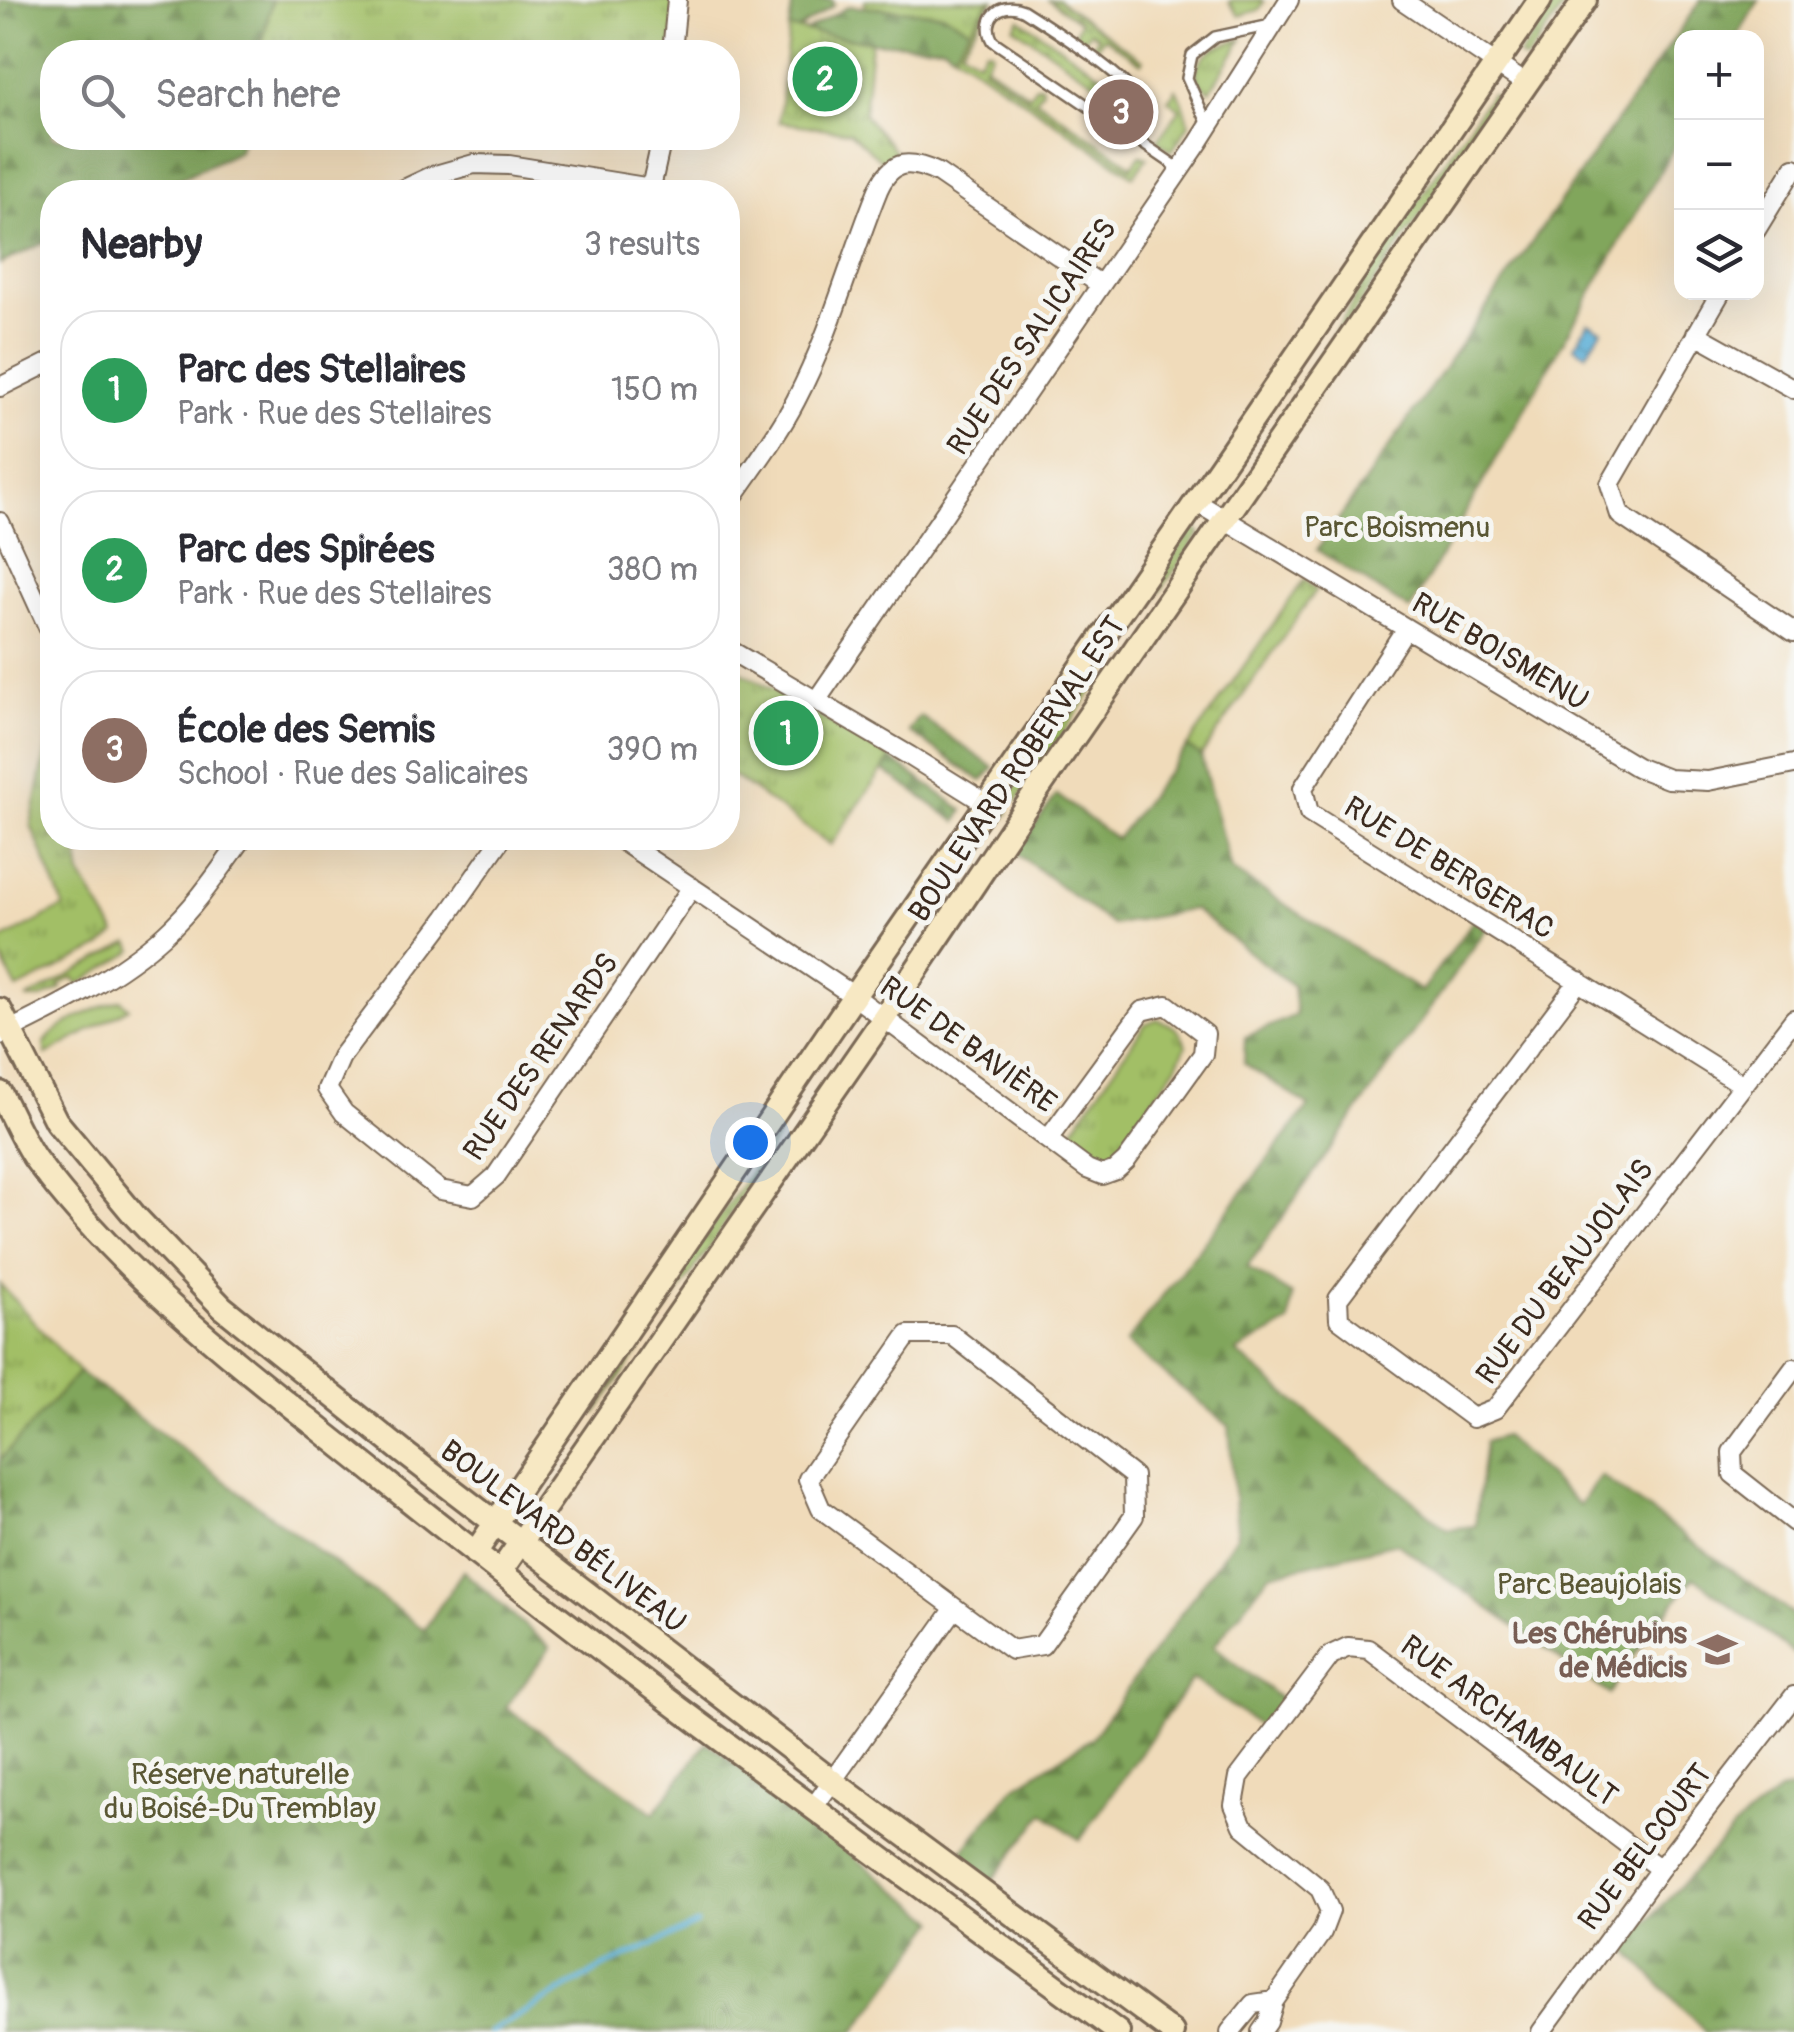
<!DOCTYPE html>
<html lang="en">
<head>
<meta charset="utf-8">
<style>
	:root { --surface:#fff; --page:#f2f2f3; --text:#2b2b33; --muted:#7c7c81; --line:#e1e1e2; --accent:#d93025 }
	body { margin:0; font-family:Pangolin,sans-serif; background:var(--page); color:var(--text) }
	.controls { position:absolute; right:30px; top:30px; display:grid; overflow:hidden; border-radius:20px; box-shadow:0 10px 40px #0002 }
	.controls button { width:90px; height:90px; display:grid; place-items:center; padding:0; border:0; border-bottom:2px solid var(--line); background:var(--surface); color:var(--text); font:50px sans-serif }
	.you { position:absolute; left:750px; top:1142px; width:35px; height:35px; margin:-25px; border:8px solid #fff; border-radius:50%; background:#1a73e8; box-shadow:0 0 0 15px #1a73e833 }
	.badge { display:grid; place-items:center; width:65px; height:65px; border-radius:50%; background:var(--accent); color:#fff; font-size:32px; font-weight:700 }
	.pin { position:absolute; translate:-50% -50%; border:5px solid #fff; box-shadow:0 2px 10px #0006 }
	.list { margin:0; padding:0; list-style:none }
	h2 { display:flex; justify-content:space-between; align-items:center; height:130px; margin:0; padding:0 40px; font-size:42px }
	h2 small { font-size:32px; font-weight:400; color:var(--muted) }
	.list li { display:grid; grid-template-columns:65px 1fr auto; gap:30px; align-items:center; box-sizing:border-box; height:160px; margin:0 20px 20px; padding:0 20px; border:2px solid var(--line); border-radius:40px }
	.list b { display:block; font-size:38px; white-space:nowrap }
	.list p { margin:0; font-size:32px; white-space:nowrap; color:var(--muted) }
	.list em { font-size:32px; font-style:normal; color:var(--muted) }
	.icon { flex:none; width:55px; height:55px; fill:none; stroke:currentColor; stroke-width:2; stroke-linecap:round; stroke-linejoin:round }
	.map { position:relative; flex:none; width:1794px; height:2032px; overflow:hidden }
	.search { position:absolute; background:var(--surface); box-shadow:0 10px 40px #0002; left:40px; top:40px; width:700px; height:110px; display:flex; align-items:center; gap:25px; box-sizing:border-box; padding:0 35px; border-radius:40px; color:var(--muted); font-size:38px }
	.panel { position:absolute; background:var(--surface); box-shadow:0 10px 40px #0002; left:40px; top:180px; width:700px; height:670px; border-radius:40px }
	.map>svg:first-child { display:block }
</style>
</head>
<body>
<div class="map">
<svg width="1794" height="2032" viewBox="0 0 1794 2032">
	<defs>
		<pattern id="grass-tufts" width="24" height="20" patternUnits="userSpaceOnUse" patternTransform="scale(2.5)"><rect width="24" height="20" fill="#a2bf66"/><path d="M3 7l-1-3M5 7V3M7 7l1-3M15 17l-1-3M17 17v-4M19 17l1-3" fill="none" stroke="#859b53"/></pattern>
		<pattern id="forest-firs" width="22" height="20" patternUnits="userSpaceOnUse" patternTransform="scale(2.5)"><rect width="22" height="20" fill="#81a65b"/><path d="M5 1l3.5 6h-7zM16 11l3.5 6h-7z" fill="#6b874b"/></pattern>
		<pattern id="garden-dots" width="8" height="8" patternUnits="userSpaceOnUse" patternTransform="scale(2.5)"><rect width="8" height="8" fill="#a2bf66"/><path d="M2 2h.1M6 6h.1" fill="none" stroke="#859b53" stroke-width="1.8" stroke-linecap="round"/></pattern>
		<pattern id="water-waves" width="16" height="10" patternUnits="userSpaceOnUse" patternTransform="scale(2.5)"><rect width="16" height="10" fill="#5bafd7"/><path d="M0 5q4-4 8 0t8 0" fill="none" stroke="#4c8fae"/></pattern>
	</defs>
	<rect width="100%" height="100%" fill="#f6f6f2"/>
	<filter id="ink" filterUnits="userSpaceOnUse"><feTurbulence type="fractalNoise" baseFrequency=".01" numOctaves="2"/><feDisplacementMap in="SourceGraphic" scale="20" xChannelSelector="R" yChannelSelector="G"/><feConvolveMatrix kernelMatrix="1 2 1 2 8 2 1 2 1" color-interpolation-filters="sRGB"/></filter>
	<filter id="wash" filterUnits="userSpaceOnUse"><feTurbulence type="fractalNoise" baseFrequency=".0048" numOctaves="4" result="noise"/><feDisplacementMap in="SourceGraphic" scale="40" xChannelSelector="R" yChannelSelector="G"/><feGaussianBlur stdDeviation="2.25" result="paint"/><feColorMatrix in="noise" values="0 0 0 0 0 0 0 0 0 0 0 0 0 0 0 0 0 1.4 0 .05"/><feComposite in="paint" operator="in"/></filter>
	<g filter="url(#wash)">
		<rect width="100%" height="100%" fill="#f0dbba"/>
		<!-- grass -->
		<path fill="url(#grass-tufts)" stroke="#6e7442" stroke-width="2.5" d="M272 0H677L671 52H260Z
			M865 0H990L970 29 943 14 864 7Z
			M1232 0H1260L1264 2 1259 10 1239 16 1229 2Z
			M1557 0H1568L1526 60 1519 56Z
			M789 28 871 42 864 115 896 152 883 162 849 132 779 122Z
			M1242 39 1210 91 1199 82 1196 73C1200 50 1221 45 1242 39Z
			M984 64 1029 95 1036 86 1041 85 1042 90 1036 99 1133 166 1130 170 982 67Z
			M1176 89 1182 101 1189 124 1172 151 1157 141 1180 109 1168 100Z
			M1491 94 1500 99 1311 375 1371 270Z
			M1193 528 1200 533 1017 801 1010 796Z
			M1304 580 1316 590 1201 756 1187 747Z
			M728 664 891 758 831 845 728 772Z
			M52 721V838H75L81 876 116 934 101 947 17 989 0 956V941L64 907 31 825Z
			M1003 807 1009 812 954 889Z
			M129 943 134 950 129 954 79 984 74 977 59 985 61 989 40 999H26Z
			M121 1000 129 1008 46 1055 44 1044C55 1024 99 1007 121 1000Z
			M1157 1019C1173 1025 1181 1029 1186 1046L1177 1065 1115 1155C1087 1165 1078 1155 1073 1129L1145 1024Z
			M781 1129 712 1244 595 1414 665 1294Z
			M0 1284 79 1372 0 1460Z"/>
		<!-- forest -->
		<path fill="url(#forest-firs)" stroke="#5e683c" stroke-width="2.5" d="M0 0H272L260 52H52V138H242L239 151 151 192H52V239L0 264Z
			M793 0H832L834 5 798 30 789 28Z
			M1701 0H1759L1737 37 1682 38 1681 135 1410 610 1317 550Z
			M849 6 943 14 970 29 954 53 944 46 871 42 806 31Z
			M920 716 994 768 982 781 909 732Z
			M1187 747 1201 756 1231 870 1421 991 1474 920 1487 928 1247 1267 1292 1295 1289 1323 1236 1352 1447 1529 1475 1526 1485 1442 1504 1436 1579 1505 1601 1476 1794 1615V1654L1694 1577 1641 1646 1609 1694 1397 1543 1270 1574 1214 1646 1283 1701 1263 1728 1192 1679 1080 1840 1044 1813 991 1882 957 1858 1013 1788 1092 1738 1237 1535 1229 1426 1126 1343 1309 1106 1244 1063 1245 1037 1296 1015 1293 986 1193 909 1112 925 1015 852 1057 795 1116 839Z
			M891 759 963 810 957 822 883 770Z
			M79 1372 424 1630 463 1571 550 1648 506 1707 654 1813 707 1742 937 1921 855 2032H0V1460Z
			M1794 1789V2032H1705L1624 1947 1739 1823 1779 1792Z"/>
		<!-- garden -->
		<path fill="url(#garden-dots)" stroke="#6e7442" stroke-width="2.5" d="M990 0H994L961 49 978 60 986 49 991 50 992 53 983 67 1130 169 1140 155 1147 158 1133 176 954 53Z
			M1049 0H1058L1143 60 1141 63 1104 37 1096 48 1091 46 1098 37 1090 31 1083 40 1074 35 1080 22Z
			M1020 19 1113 83 1122 93 1117 98 1014 27Z"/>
		<!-- water -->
		<path fill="url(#water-waves)" stroke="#4b6c7a" stroke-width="2.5" d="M1588 323 1602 330 1586 354 1574 347Z"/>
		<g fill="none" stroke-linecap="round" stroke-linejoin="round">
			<!-- stream -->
			<path stroke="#5bafd7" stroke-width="5" d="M490 2032 604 1967 697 1924"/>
		</g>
	</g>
	<g filter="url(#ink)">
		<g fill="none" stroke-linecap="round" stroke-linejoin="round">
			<defs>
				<path id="lane" d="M1209 127 1187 78 1192 55 1215 37 1271 25
					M1143 144C1133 127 1140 108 1131 91 1120 72 1045 24 1023 10 999 0 981 20 993 41L1180 169"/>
				<path id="street" d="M1402 0 1526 84
					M672 52 677 0
					M398 192 432 176 474 164 509 165 651 188
					M650 192 662 138
					M1756 230 1794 168
					M1721 292 1610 484 1620 515 1794 632
					M1696 334 1794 389
					M0 387 52 361
					M1196 502 1637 767 1668 779 1708 781 1794 764
					M728 504C751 470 777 437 796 400 831 333 850 259 878 190 892 158 911 160 938 173L1101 285
					M0 522 48 627 52 633
					M1406 628 1303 788 1309 813 1743 1085
					M728 649 910 756 987 804
					M816 701 1199 142 1289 0
					M502 838 446 918 341 1057 327 1089 344 1113 440 1190 473 1196 496 1176 692 887
					M618 838 854 996 1087 1169 1102 1175 1116 1170 1126 1161 1203 1054 1205 1034 1167 1005 1142 1011 1049 1138
					M1579 981 1338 1299 1339 1319 1473 1418 1495 1409 1794 1019
					M0 1035C56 1008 119 976 165 934 196 906 219 871 243 838
					M908 1335H952L1133 1476 1134 1516 1042 1645 1012 1650 821 1509 808 1479Z
					M1794 1368 1732 1452 1733 1474 1794 1522
					M813 1808 955 1608
					M1230 2032 1253 2004 1274 2001
					M1261 2032 1268 2022 1274 2001 1322 1932 1330 1911 1320 1889 1243 1826 1234 1805 1239 1777 1331 1655 1348 1647 1368 1649 1660 1869
					M1541 2032 1660 1869 1794 1696"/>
				<path id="secondary" d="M0 1010 56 1121 135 1216 222 1307 403 1452 832 1781 1172 2032
					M0 1093C12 1115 22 1140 36 1160 129 1286 265 1384 386 1482 624 1673 873 1851 1118 2032
					M475 1553 854 996 1223 463 1540 0
					M500 1572 884 1018 1023 811 1526 84 1585 0"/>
			</defs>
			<!-- lane casing -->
			<use href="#lane" stroke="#7a6855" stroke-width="14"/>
			<!-- street casing -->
			<use href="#street" stroke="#7a6855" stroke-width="22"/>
			<!-- secondary casing -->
			<use href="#secondary" stroke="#7a6855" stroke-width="28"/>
			<!-- lane -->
			<use href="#lane" stroke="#fff" stroke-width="9"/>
			<!-- street -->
			<use href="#street" stroke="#fff" stroke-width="18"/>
			<!-- secondary -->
			<use href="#secondary" stroke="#f7e8c3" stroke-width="22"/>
		</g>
	</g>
	<!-- icons -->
	<defs>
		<symbol id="school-bare" viewBox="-9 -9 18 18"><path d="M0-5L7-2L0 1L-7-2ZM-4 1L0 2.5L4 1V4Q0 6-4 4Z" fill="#8d6e63" stroke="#f6f6f2" stroke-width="2.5" paint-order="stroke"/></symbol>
	</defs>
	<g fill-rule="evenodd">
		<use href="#school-bare" x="1690" y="1622" width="55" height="55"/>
	</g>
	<g text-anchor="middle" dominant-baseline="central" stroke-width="10" stroke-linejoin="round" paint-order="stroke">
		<!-- street labels -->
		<g font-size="30" fill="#3b2a1e" stroke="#f6f6f2">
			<text transform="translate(1032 337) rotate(-56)">RUE DES SALICAIRES</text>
			<text transform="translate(1500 652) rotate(31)">RUE BOISMENU</text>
			<text transform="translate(1017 769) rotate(-56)">BOULEVARD ROBERVAL EST</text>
			<text transform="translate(1449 868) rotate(32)">RUE DE BERGERAC</text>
			<text transform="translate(968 1045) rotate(36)">RUE DE BAVIÈRE</text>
			<text transform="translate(541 1057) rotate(-55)">RUE DES RENARDS</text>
			<text transform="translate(1565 1272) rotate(-53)">RUE DU BEAUJOLAIS</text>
			<text transform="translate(563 1537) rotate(37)">BOULEVARD BÉLIVEAU</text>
			<text transform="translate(1509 1721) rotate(37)">RUE ARCHAMBAULT</text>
			<text transform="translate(1645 1847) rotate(-53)">RUE BELCOURT</text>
		</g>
		<!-- park labels -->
		<g font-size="30" fill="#5a5734" stroke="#f6f6f2">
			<text x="1397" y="527">Parc Boismenu</text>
			<text x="1589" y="1584">Parc Beaujolais</text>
			<text x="240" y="1774">Réserve naturelle<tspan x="240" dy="34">du Boisé-Du Tremblay</tspan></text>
		</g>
		<!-- education labels -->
		<g font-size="30" font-weight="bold" fill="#785e54" stroke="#f6f6f2" text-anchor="end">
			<text x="1687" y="1633">Les Chérubins<tspan x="1687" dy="34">de Médicis</tspan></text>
		</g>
	</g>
</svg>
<div class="controls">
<button>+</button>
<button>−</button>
<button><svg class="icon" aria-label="layers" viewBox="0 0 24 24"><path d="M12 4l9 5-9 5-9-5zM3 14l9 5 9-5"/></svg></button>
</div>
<div class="you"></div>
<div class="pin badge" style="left:786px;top:733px;background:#2e9e5b">1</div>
<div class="pin badge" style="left:825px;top:79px;background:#2e9e5b">2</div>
<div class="pin badge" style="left:1121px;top:112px;background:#8d6e63">3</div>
<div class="search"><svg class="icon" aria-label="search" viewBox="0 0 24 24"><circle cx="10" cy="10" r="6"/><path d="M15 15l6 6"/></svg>Search here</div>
<section class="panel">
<h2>Nearby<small>3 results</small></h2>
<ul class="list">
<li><span class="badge" style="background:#2e9e5b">1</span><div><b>Parc des Stellaires</b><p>Park · Rue des Stellaires</p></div><em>150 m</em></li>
<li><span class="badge" style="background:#2e9e5b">2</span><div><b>Parc des Spirées</b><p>Park · Rue des Stellaires</p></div><em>380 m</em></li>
<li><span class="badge" style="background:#8d6e63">3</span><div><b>École des Semis</b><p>School · Rue des Salicaires</p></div><em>390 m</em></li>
</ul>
</section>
</div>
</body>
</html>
